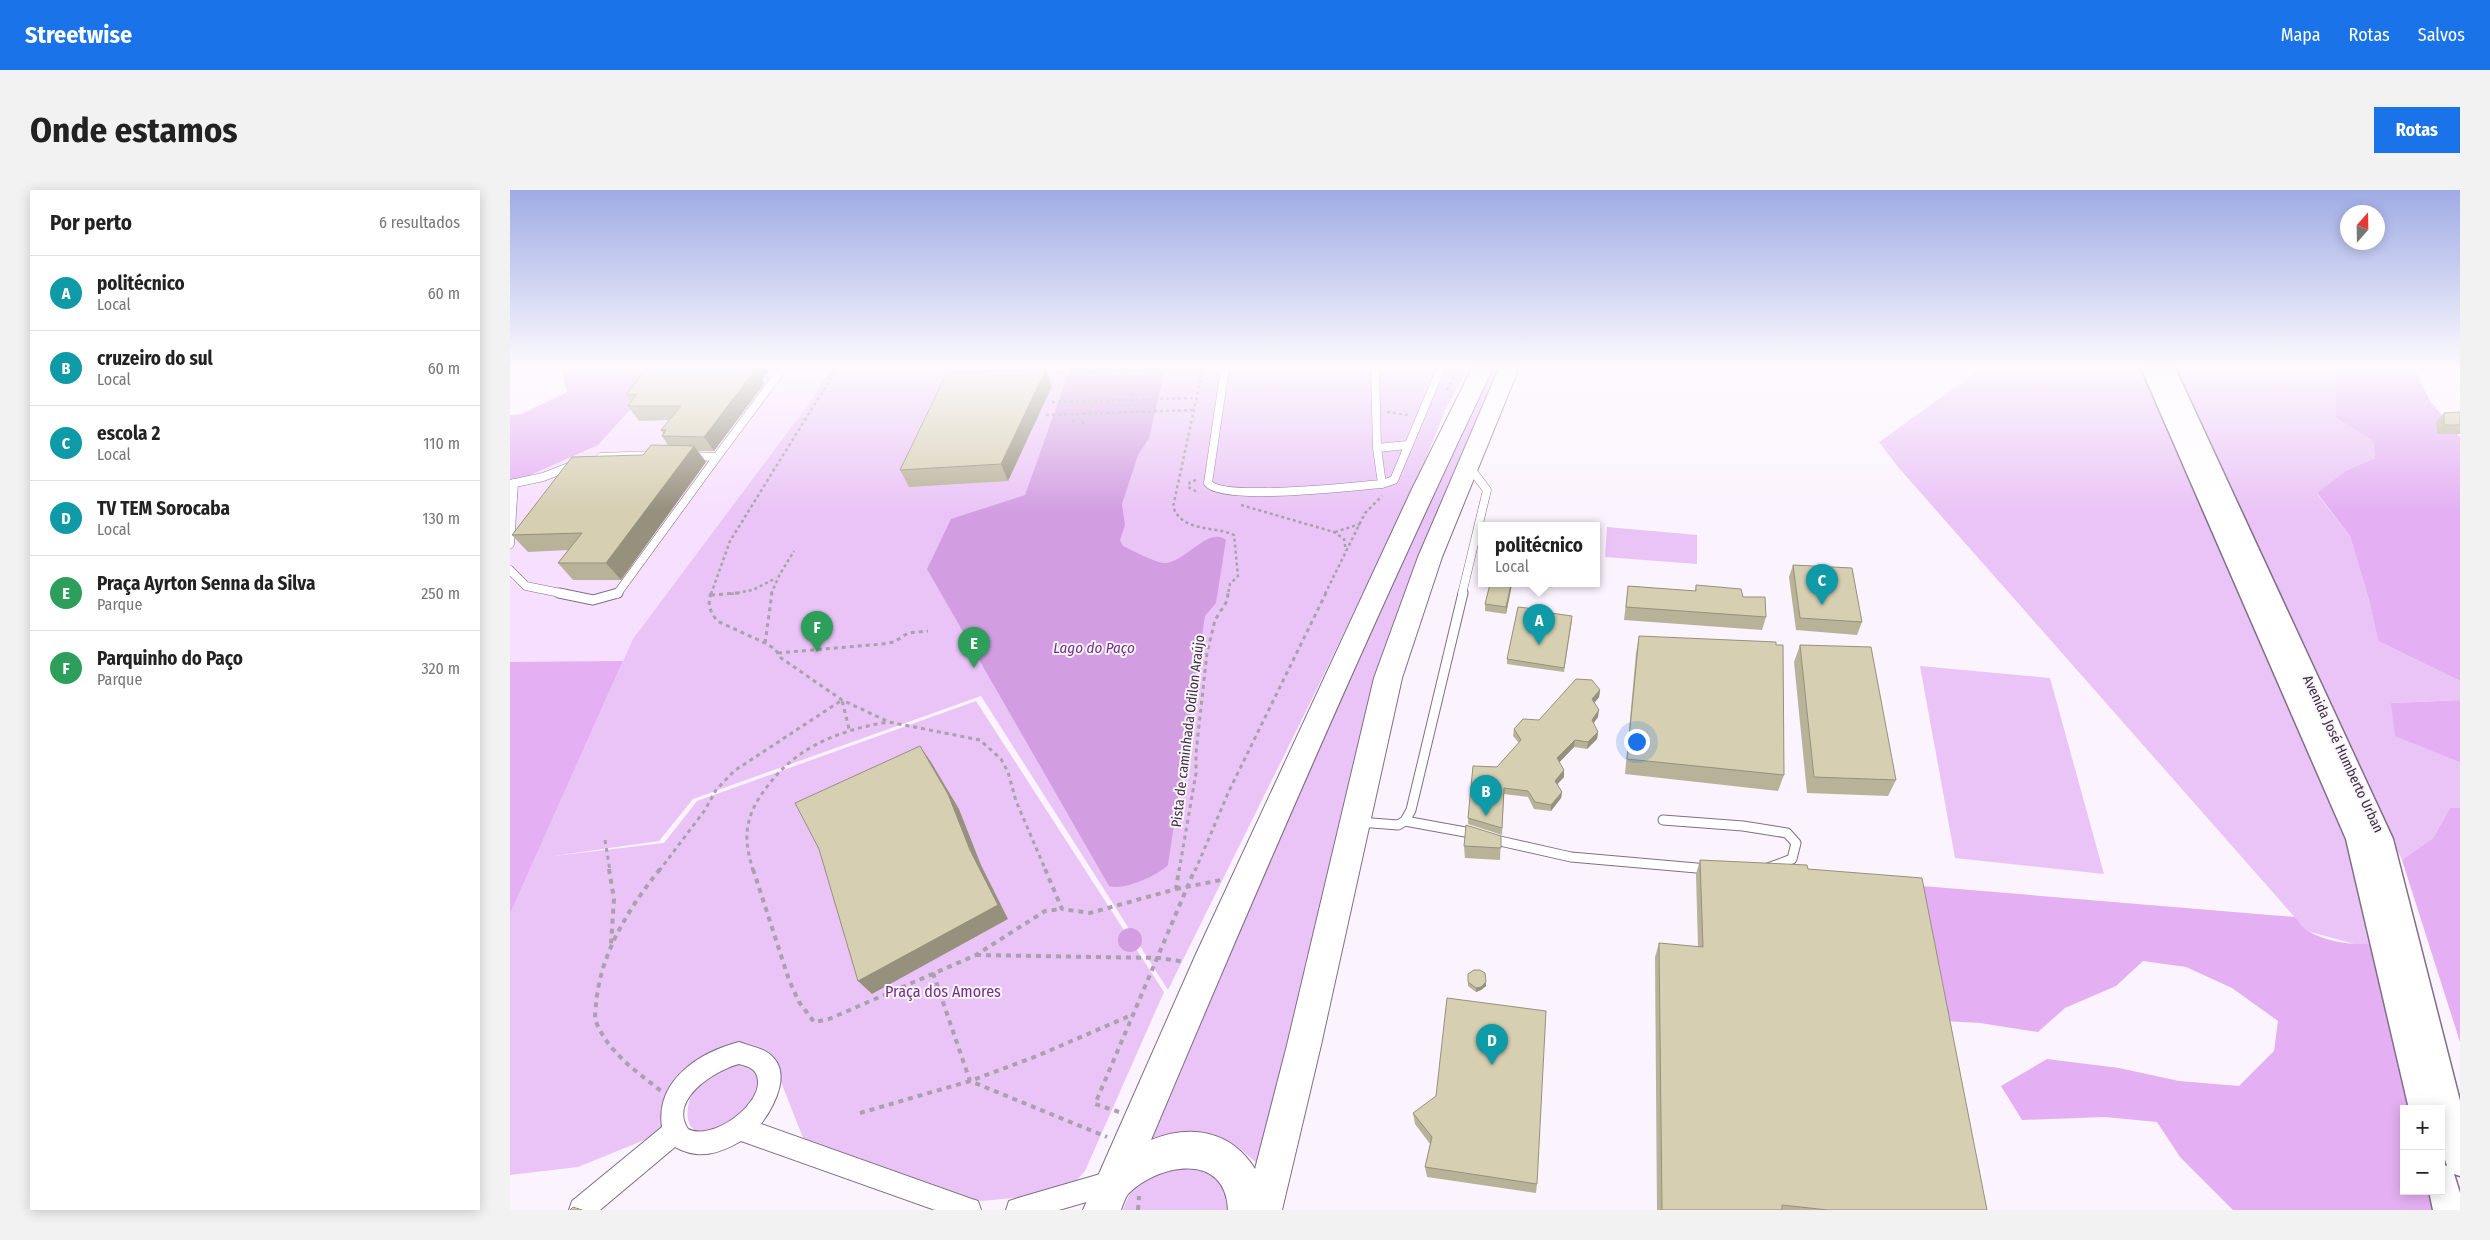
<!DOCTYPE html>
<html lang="pt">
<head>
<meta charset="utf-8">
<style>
	:root { --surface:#fff; --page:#f2f2f2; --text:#222; --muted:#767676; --line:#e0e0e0; --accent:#1a73e8 }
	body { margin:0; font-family:"Fira Sans Condensed",sans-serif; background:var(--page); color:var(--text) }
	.controls { position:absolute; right:15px; bottom:15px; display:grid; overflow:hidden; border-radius:0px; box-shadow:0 2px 12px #0003 }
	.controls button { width:45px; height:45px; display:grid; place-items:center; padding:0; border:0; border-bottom:1px solid var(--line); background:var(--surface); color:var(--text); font:25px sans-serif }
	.compass { position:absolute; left:1830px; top:15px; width:45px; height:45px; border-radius:50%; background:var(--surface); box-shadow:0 2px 12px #0003; rotate:20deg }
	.you { position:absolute; left:1126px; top:551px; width:18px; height:18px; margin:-12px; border:4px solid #fff; border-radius:50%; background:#1a73e8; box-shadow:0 0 0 8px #1a73e833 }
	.badge { display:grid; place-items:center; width:32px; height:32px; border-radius:50%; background:var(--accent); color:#fff; font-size:16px; font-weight:700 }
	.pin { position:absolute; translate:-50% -41px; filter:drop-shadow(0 1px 2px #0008) }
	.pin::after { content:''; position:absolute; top:26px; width:18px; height:15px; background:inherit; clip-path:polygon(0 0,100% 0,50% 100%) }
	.popup { position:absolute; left:968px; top:332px; width:122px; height:65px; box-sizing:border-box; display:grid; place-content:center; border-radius:0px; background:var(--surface); filter:drop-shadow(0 1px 4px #0005); font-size:16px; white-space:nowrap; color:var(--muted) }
	.popup b { font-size:19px; color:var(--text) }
	.popup::after { content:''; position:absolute; left:50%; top:100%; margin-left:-10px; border:10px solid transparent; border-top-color:var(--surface) }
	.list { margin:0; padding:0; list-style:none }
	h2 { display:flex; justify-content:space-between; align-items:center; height:65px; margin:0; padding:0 20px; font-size:21px }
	h2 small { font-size:16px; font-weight:400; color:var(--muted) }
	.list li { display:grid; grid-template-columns:32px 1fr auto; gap:15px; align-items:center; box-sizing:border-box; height:75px; padding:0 20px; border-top:1px solid var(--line) }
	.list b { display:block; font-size:19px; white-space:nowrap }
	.list p { margin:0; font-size:16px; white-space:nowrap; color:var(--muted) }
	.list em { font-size:16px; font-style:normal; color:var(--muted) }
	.map { position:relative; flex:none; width:1950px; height:1020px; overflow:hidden; border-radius:0px }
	header { display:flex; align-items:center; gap:30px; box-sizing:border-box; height:70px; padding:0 25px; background:var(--accent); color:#fff }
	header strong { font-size:24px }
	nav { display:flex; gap:28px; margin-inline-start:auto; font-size:18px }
	.intro { display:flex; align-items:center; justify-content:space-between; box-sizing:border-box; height:120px; padding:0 30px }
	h1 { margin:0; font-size:35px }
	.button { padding:12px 22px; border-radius:0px; background:var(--accent); color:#fff; font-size:18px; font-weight:700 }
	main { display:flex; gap:30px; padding:0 30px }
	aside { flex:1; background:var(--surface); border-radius:0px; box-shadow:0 2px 12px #0003 }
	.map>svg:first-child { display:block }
</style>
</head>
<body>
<header>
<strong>Streetwise</strong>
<nav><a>Mapa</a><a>Rotas</a><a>Salvos</a></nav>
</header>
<div class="intro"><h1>Onde estamos</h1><a class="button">Rotas</a></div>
<main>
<aside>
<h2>Por perto<small>6 resultados</small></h2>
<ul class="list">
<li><span class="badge" style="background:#0f9aa8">A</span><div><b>politécnico</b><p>Local</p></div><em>60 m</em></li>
<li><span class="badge" style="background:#0f9aa8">B</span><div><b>cruzeiro do sul</b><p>Local</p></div><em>60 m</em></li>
<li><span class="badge" style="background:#0f9aa8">C</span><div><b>escola 2</b><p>Local</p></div><em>110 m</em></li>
<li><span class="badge" style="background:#0f9aa8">D</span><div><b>TV TEM Sorocaba</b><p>Local</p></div><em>130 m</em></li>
<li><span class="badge" style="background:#2e9e5b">E</span><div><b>Praça Ayrton Senna da Silva</b><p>Parque</p></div><em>250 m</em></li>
<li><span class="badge" style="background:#2e9e5b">F</span><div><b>Parquinho do Paço</b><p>Parque</p></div><em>320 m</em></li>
</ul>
</aside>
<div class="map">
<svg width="1950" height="1020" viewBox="0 0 1950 1020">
	<rect width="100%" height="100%" fill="#fbf3fd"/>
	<!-- built -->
	<path fill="#f7dfff" d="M157 179H321L295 219 25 669 0 724V294Z"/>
	<!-- green -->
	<path fill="#eac4f6" d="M321 179H958L936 218 908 289 801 511 658 800 471 506 183 609 149 651 44 666 154 653 187 611 466 511 654 802 575 981 567 990 546 997 513 1007 471 1011 293 948 264 874 255 859 225 857 184 877 154 942 68 977 0 985V724L123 449 295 219Z
		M980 179H993L926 329 748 974 729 958 708 947 631 959Z
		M1471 179H1632L1834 647 1865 753 1848 755 1797 741 1388 277 1369 252Z
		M1660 179H1825L1826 228 1863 251 1865 268 1837 280 1807 304 1840 346 1859 410 1868 451 1950 491V510L1881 513 1950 572V618H1940L1923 648 1892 670Z
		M1097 337 1187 345V374L1095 367Z
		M1410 476 1540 488 1594 684 1445 668Z
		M224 874C261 876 251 905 234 926 229 932 214 936 206 939 173 954 171 915 188 895 195 886 213 880 224 874Z
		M675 972 717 992 727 1020H613L621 1000 638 979Z"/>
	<!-- forest -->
	<path fill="#e4b0f3" d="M51 179H157L88 255 0 294V225L11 224 57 202Z
		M1825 179H1905L1920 211 1950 247V491L1868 451 1859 410 1840 346 1807 303 1837 280 1865 268 1863 251 1826 228Z
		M113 471 0 724V472Z
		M1950 510V572L1885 546 1881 513Z
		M1940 618H1950V852L1892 670 1923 648Z
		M1376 693 1785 727C1789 731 1793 738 1798 741 1817 752 1844 756 1865 753L1905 919H1894V1001H1925L1929 1020H1723L1670 967 1647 932 1595 927 1512 930 1491 896 1537 869 1609 878 1669 891 1729 896 1764 861 1768 831 1722 798 1676 777 1633 771 1606 796 1555 818 1528 842 1470 833 1435 831Z"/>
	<!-- water -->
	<path fill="#d29ee1" d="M560 179H655L639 248 628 265 612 314 615 335 610 350 613 356C622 360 647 374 656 373 676 371 699 336 716 350L706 413 695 426 658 675C647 686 613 701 599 696L417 379 441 329 515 305Z
		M608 750a12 12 0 1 1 24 0a12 12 0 1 1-24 0Z"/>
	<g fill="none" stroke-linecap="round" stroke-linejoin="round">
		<defs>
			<path id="service-far1" d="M715 178 698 293C712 312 844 296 872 294L884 290 931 178
				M865 178 867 258 897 255
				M867 258 872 294
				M181 266 207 267 273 178
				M91 267 145 265
				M0 294 33 287 64 275
				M0 354 4 293
				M0 380 16 396 55 404
				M107 404 207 267
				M952 404 977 300 958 275"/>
			<path id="service" d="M49 403 83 410 108 403
				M1153 630 1233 636 1277 643 1286 653 1282 669 1258 678
				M895 631 966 644
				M849 632 888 635 895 631 901 620 953 403
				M981 649 1061 667 1198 679"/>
			<path id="minor" d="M229 852C237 855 247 857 255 861 285 878 265 915 251 934L459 1008 468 1011 471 1020H425L231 951C209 964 189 970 165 957L90 1020H59L62 1011 152 937C145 890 190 862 229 852ZM229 874C236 876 245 878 247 886 256 913 202 952 178 939 158 909 206 880 229 874Z
				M604 980 612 984 616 992 612 1000 604 1004 549 1020H496L499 1011 508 1008Z"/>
			<path id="tertiary" d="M1631 178H1648L1667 221 1648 178H1665L1883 649 1950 911V986L1944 984 1950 1003V1020H1923L1919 1001H1931V974L1937 976 1931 956V919H1899L1836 649Z"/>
			<path id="primary" d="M962 178H983C862 432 750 691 641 950 680 934 721 940 745 979L777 855 864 488 908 367 989 178H1009L932 367 892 488 811 855 772 1020H718C716 962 650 973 619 1003 615 1007 613 1015 611 1020H573L686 764 901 301Z"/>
		</defs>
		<!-- service-far1 casing -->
		<use href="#service-far1" stroke="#806f85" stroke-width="9"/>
		<!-- service casing -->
		<use href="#service" stroke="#806f85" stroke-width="11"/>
		<!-- minor casing -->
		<use href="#minor" stroke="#806f85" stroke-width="2"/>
		<!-- tertiary casing -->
		<use href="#tertiary" stroke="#806f85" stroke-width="3"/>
		<!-- primary casing -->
		<use href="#primary" stroke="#806f85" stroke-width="2"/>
		<!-- path-far2 -->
		<path stroke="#a9a1ab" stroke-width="2.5" stroke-dasharray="3 3" stroke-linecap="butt" d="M693 178 663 317C674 343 702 335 724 345L728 386 720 394 718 404
			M547 183 693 179
			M937 200 948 178
			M621 211 628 181
			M542 212 685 208
			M877 222 898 225
			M580 224 583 212
			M536 225 683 220
			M562 231H569
			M572 232 576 234
			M686 290 680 292 678 297 689 303
			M731 315 824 342 834 349 836 361
			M825 342 850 334
			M201 404 220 351 327 178
			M221 404 243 400 266 388
			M261 404 270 384 284 361
			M815 404 855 323 872 306"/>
		<!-- path-far1 -->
		<path stroke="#a9a1ab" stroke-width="3" stroke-dasharray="4 4" stroke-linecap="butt" d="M201 403C197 415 200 421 207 431L255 453 265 459 271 468 332 510 379 532 470 550 491 569 498 582 506 611 536 681
			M201 405 229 403
			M255 453 262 403
			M268 463 372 454 384 452 398 443 418 441
			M95 650 100 681
			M149 681 195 620 206 600 224 581 332 510 339 539
			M243 681C240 669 236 655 237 643 238 627 245 613 254 601 283 558 329 540 378 532
			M669 681 686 583V563L697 463 705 430 717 411 718 403
			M685 681 719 601 816 403"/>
		<!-- path -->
		<path stroke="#a9a1ab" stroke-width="4" stroke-dasharray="5 5" stroke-linecap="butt" d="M99 679 104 709 101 754
			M150 679C119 718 91 762 86 813 86 819 84 827 86 832 99 863 126 881 151 901
			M243 679 279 790 289 812 304 832 319 829 466 765 535 721 552 719
			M535 679 552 719 580 723 666 699 669 679
			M666 699 711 690
			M466 765 649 768 675 772
			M423 783 460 891 597 947
			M609 922 585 914 685 679
			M350 923 460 891 527 866 624 824
			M628 1020 629 1006"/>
		<!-- service-far1 -->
		<use href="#service-far1" stroke="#fff" stroke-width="8"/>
		<!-- service -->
		<use href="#service" stroke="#fff" stroke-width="9"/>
		<!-- minor -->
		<use href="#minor" fill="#fff" fill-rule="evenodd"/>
		<!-- tertiary -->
		<use href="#tertiary" fill="#fff" fill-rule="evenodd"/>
		<!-- primary -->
		<use href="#primary" fill="#fff" fill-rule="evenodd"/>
	</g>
	<!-- wall -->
	<path fill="#b8b299" d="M252 190 254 194 204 261H188L196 272 111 390H63L48 373 58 360 18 362 2 345 133 265 158 255 152 246 153 243 151 240 159 230 129 231 118 216 121 212 116 205Z
		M542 196 498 291 399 297 390 280Z
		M1950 222V244H1927L1926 232 1934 223Z
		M1283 375 1352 432 1347 445 1286 440 1279 387Z
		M980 394H1002L996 424 975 421V414Z
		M1186 395 1233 407 1256 427 1252 440 1114 430 1118 396 1185 401Z
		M1062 430 1054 482 997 474V469Z
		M1129 446 1274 585 1268 601 1115 584 1126 463Z
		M1290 455 1386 590 1378 606 1297 603 1284 472Z
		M1090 500 1089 507 1084 513 1088 527 1083 533 1088 542 1087 549 1077 559 1064 557 1049 572 1054 587 1047 594 1052 602 1051 608 1041 621 1024 619 1018 607 994 604 992 645 958 634V628L987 577 1009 553 1003 546 1004 539 1029 530Z
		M991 646 990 670 955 668 954 656Z
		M1190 670 1298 679 1477 1020H1147L1145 767 1149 753 1188 757 1186 684Z
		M958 784 976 796 971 800 966 802 958 796Z
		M903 923 1027 994 1026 1003 917 987 915 977 920 954 905 934Z"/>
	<!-- shaded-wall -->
	<path fill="#96917d" d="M240 178H261L252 190 254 194 204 261 194 247Z
		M536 179 542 196 498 291 491 274Z
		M184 256 196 272 111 390 96 373Z
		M1001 394H1002L996 424V417Z
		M1090 500 1089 507 1082 516V509Z
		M1089 520 1088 527 1081 537 1082 530Z
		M1088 542 1087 549 1077 559 1078 552Z
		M1065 550 1064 557 1047 575V568Z
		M410 556 421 572 449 619 471 675 498 729 362 804 348 791 460 660Z
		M1054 580V587L1044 598 1045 591Z
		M1052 602 1051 608 1041 621V615Z
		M976 792V796L971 800 966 802V798Z"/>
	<!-- building -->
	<path fill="#d6cfb2" stroke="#96917d" d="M136 178H240L246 179 194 247 152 246 156 240H151L171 216H118L127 204 116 205Z
		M536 179 491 274 390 280 432 193 436 183Z
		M1950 222V235H1934V223Z
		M141 255 184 256 96 373H48L72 343 2 345 62 267 133 265Z
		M1283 375 1342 378 1352 432 1290 428Z
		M980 394H1001L996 417 975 414Z
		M1186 395 1231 399 1233 407H1255L1256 427 1116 417 1118 396 1186 401Z
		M1008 417 1034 420V422L1062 426 1054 478 997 469Z
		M1129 446 1266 452V455H1273L1274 585 1117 569Z
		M1290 455 1361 457 1386 590 1304 587Z
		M1066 489 1082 490 1090 500 1082 509 1089 520 1082 530 1088 542 1078 552 1065 550 1047 568 1054 580 1045 591 1052 602 1041 615 1025 612 1018 601 994 598 992 638 958 628 963 576 987 577 1011 550 1004 539 1013 529 1029 530Z
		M410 556 438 604 460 660 488 715 348 791 309 659 285 613Z
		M956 635 991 646V658L954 656Z
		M1190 670 1297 675 1298 679 1412 688 1477 1020H1318L1272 1015V1020H1152L1149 753 1193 757Z
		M964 780H970L975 783 976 792 971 797 966 798 958 792V784Z
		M937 808 1036 821 1027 994 915 977 922 947 903 923 926 906Z
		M63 1017 72 1020H60Z"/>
	<!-- sky -->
	<linearGradient id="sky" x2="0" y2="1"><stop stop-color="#9fabe5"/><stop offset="0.55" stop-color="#fdfafe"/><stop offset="1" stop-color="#fdfafe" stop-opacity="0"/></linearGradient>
	<rect width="1950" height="321" fill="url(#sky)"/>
	<g text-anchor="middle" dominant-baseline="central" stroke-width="4" stroke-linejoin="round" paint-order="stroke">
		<!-- street labels -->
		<g font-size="14" fill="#38303a" stroke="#fbf3fd">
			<text transform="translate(678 541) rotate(-83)">Pista de caminhada Odilon Araújo</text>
			<text transform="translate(1833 564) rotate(65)">Avenida José Humberto Urban</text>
		</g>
		<!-- water labels -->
		<g font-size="15" font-style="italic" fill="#6f3280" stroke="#fbf3fd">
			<text x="584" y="458">Lago do Paço</text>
		</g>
		<!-- near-park labels -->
		<g font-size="16" fill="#713482" stroke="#fbf3fd">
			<text x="433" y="801">Praça dos Amores</text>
		</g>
	</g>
</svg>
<div class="controls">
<button>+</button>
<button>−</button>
</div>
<svg class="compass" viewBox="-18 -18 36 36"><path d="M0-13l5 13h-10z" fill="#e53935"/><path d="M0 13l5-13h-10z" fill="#767676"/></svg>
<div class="you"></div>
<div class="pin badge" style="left:1029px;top:455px;background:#0f9aa8">A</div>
<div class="popup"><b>politécnico</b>Local</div>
<div class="pin badge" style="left:976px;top:626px;background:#0f9aa8">B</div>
<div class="pin badge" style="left:1312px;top:415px;background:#0f9aa8">C</div>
<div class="pin badge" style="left:982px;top:875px;background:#0f9aa8">D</div>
<div class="pin badge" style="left:464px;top:478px;background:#2e9e5b">E</div>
<div class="pin badge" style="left:307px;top:462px;background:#2e9e5b">F</div>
</div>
</main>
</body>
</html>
